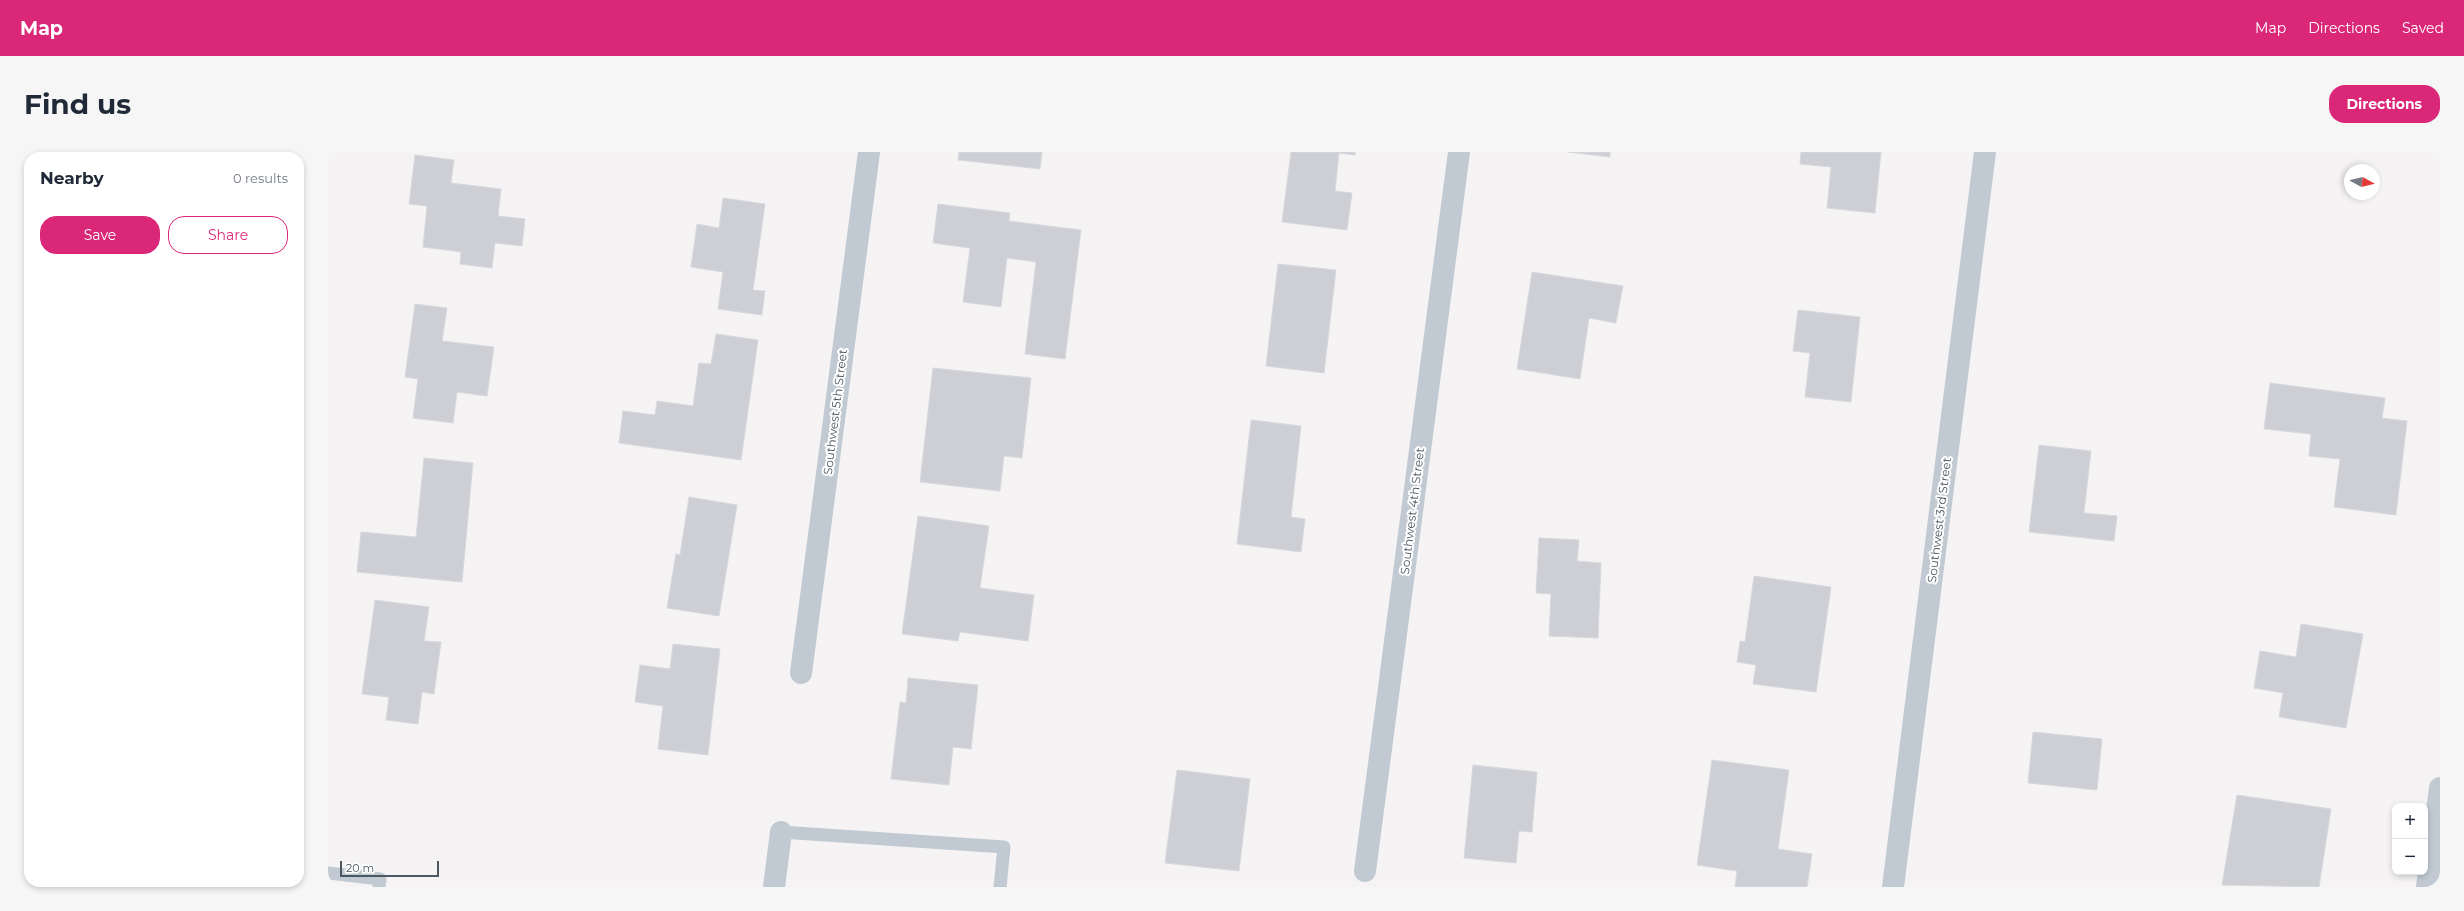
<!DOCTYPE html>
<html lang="en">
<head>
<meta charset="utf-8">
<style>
	:root { --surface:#fff; --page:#f6f6f7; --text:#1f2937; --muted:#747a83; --line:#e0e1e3; --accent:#db2777 }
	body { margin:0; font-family:Montserrat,sans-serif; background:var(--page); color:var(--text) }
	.controls { position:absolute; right:12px; bottom:12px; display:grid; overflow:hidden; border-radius:8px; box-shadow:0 2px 6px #0003 }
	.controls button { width:36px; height:36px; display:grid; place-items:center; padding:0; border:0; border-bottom:1px solid var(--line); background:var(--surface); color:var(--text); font:20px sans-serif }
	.compass { position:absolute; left:2016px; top:12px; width:36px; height:36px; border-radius:50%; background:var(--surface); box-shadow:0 2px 6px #0003; rotate:98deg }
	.scale { position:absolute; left:12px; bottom:10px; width:99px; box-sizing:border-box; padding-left:4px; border:2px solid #4a5661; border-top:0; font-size:11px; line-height:14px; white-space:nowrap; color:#4a5661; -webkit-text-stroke:3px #fff; paint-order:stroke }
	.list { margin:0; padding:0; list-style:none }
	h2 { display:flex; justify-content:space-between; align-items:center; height:52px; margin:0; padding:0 16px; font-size:17px }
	h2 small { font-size:13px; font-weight:400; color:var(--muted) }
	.actions { display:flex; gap:8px; padding:12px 16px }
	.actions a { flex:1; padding:9px 0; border:1px solid var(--accent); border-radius:16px; text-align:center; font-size:14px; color:var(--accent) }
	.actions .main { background:var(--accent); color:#fff }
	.map { position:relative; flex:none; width:2112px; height:735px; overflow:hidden; border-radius:16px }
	header { display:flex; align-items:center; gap:24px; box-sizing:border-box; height:56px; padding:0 20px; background:var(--accent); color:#fff }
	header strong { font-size:19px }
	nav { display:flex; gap:22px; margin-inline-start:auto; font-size:14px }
	.intro { display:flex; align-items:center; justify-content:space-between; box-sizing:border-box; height:96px; padding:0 24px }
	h1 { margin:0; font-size:28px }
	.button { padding:10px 18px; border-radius:16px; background:var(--accent); color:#fff; font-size:14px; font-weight:700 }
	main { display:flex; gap:24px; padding:0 24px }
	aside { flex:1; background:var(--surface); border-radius:16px; box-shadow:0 2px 6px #0003 }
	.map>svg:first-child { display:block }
</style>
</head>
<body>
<header>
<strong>Map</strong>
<nav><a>Map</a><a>Directions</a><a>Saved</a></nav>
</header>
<div class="intro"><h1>Find us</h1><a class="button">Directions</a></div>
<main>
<aside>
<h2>Nearby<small>0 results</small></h2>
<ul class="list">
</ul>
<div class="actions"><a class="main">Save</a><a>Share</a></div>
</aside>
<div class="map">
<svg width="2112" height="735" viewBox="0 0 2112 735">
	<rect width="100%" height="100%" fill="#f5f3f3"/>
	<!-- building -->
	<path fill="#cdcfd5" stroke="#d7d9de" d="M631 0H714L712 17 630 8Z
		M963 0H1027V3L1011 1 1007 39 1024 41 1019 78 954 70Z
		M1240 0H1282V5Z
		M1473 0H1553L1547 61 1499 56 1503 15 1472 12Z
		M87 3 126 8 123 31 173 37 170 64 197 67 194 94 167 91 164 116 132 112 133 100 95 95 99 54 81 52Z
		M395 46 437 52 425 138 437 139 434 163 390 157 395 120 363 115 369 72 391 76Z
		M610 52 682 61 681 69 753 78 737 207 697 202 708 110 679 106 673 155 635 150 642 96 605 91Z
		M950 112 1008 118 996 221 938 214Z
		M1204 120 1295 134 1288 171 1261 166 1252 227 1189 217Z
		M87 152 119 156 114 189 166 195 159 244 129 240 125 271 85 266 90 227 77 225Z
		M1470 158 1532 165 1523 250 1477 245 1482 201 1465 199Z
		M388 182 430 188 413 308 291 291 295 259 327 263 329 249 365 254 371 211 383 212Z
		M605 216 703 226 694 306 676 304 672 339 592 330Z
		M1942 231 2057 246 2054 266 2079 269 2068 363 2006 355 2012 307 1981 304 1983 282 1936 277Z
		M923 268 973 274 963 365 977 367 973 400 909 392Z
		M1711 293 1763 299 1756 361 1789 364 1786 389 1701 380Z
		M96 306 145 311 134 430 29 420 33 380 88 385Z
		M361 345 409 353 391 464 339 456 348 402 352 403Z
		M590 364 661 374 652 436 706 443 700 489 632 480 630 489 574 482Z
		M1211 386 1251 388 1249 409 1273 411 1270 486 1221 484 1223 442 1208 441Z
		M1426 424 1503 435 1488 540 1425 532 1428 513 1409 510 1412 489 1417 490Z
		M47 448 101 455 96 489 113 490 106 542 94 540 90 572 58 568 61 545 34 542Z
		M1973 472 2035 482 2018 576 1951 565 1955 541 1926 536 1932 499 1968 505Z
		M345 492 392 497 380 603 330 597 335 554 307 550 312 513 342 517Z
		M580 526 650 533 643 597 625 595 621 633 563 627 572 550 578 551Z
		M1705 580 1774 587 1769 638 1700 631Z
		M1384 608 1461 618 1450 697 1484 702 1479 735H1407L1409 719 1369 713Z
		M1145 613 1209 620 1204 680 1191 679 1188 711 1136 706Z
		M849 618 922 627 911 719 837 711Z
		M1909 643 2003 657 1991 735 1894 733Z"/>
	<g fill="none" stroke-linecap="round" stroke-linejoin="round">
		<!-- service -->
		<path stroke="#c1cad2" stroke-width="13" d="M453 680 676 695 672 735
			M0 721 52 727 51 735"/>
		<!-- minor -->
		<path stroke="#c1cad2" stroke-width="22" d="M473 521 541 0
			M1037 719 1131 0
			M446 735 453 680
			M1565 735 1657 0
			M2099 735 2112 636"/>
	</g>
	<g text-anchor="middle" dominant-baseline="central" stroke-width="4" stroke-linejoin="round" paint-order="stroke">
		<!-- street labels -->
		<g font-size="12" fill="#4a5661" stroke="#fff">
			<text transform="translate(507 260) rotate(-83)">Southwest 5th Street</text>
			<text transform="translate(1084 359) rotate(-83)">Southwest 4th Street</text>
			<text transform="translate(1611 368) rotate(-83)">Southwest 3rd Street</text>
		</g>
	</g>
</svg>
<div class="controls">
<button>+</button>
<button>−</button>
</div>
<svg class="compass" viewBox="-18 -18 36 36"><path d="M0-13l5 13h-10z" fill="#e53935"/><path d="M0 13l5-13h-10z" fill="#747a83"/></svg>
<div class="scale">20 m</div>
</div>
</main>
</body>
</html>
